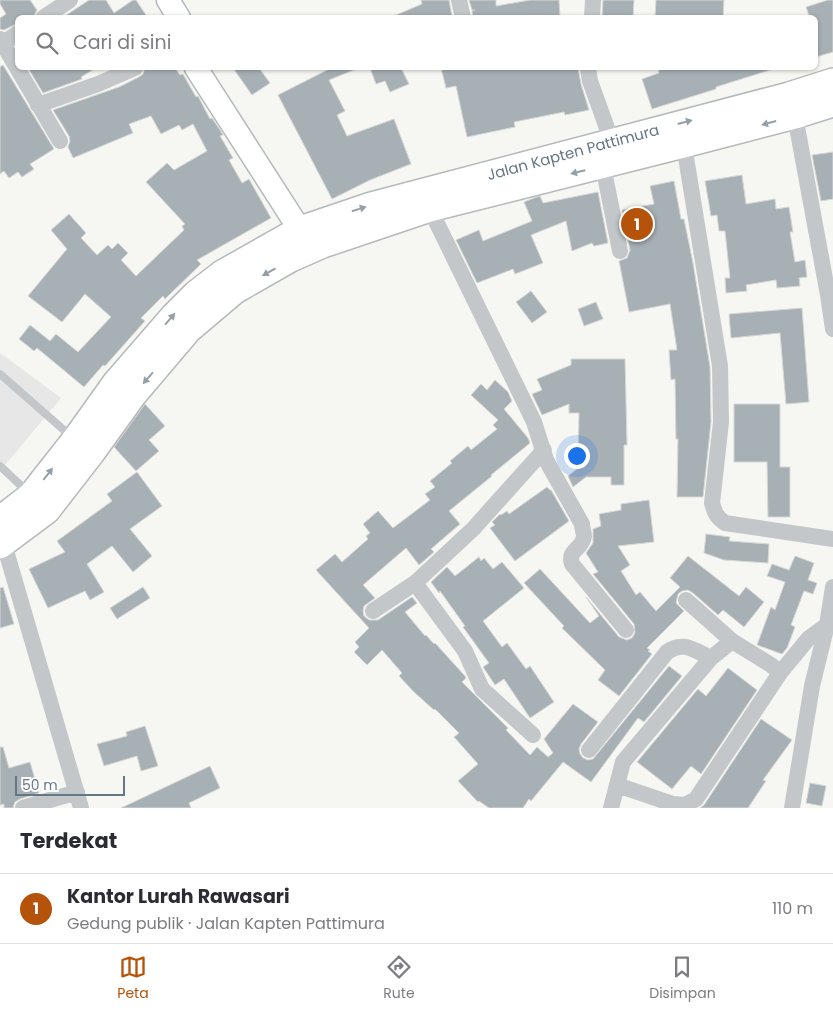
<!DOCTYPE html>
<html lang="id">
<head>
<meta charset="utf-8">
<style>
	:root { --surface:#fff; --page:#f7f7f7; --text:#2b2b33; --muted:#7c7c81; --line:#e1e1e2; --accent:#b45309 }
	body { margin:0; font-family:Poppins,sans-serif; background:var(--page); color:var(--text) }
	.scale { position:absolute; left:15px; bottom:12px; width:110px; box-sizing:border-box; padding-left:5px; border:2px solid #657783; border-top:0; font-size:14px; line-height:18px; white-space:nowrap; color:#657783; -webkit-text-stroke:4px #fff; paint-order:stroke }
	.you { position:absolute; left:576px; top:455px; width:18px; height:18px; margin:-12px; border:4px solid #fff; border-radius:50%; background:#1a73e8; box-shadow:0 0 0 8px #1a73e833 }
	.badge { display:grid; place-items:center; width:32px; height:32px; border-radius:50%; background:var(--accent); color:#fff; font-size:16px; font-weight:700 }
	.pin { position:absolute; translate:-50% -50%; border:2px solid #fff; box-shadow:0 1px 5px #0006 }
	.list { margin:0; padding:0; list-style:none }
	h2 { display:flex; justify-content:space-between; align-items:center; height:65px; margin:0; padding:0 20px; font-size:21px }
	h2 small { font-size:16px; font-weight:400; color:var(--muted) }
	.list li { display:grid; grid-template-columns:32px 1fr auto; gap:15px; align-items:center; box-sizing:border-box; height:70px; padding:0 20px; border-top:1px solid var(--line) }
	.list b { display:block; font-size:19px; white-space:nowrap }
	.list p { margin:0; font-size:16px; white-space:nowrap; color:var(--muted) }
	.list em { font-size:16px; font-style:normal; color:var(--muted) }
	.icon { flex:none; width:28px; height:28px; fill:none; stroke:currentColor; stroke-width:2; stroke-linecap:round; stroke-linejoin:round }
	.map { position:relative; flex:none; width:833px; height:808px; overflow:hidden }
	.search { position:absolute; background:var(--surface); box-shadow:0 1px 4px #0004; left:15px; right:15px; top:15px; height:55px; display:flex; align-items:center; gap:12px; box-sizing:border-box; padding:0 18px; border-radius:8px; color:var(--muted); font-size:19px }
	.sheet { height:135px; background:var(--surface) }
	nav { display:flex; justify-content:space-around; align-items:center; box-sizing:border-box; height:70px; border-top:1px solid var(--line); background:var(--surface); font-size:14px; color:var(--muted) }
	nav a { display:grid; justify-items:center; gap:2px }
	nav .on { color:var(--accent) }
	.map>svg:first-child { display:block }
</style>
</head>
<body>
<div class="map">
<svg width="833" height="808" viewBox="0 0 833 808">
	<rect width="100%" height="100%" fill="#f6f6f2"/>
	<!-- built -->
	<path fill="#e6e7e6" d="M0 353 61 398 0 471Z"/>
	<!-- building -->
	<path fill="#a7b0b5" stroke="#d7d7d5" d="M0 0H30L37 10 33 18H18V23L4 30 0 29V18L6 14 0 4Z
		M89 0H106L114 13 133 0H136L148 18H62Z
		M421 0H449L452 16 445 18H389L422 4Z
		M469 0H496V6L530 0H559L560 18H473L472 11 475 10H472Z
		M603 0H634L633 18H602Z
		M656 0H724L723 18H655Z
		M828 0H833V52L816 57V18H810L806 7Z
		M3 65 54 149 30 164 34 169 22 177 18 172 9 178 4 171 0 174V67Z
		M28 68H96L81 77 82 79 43 93Z
		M145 68H175L180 75 183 74 196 97 198 96 210 119 212 118 220 130 223 135 220 136 233 158 229 160 242 183 249 179 271 218 197 260 201 264 165 299 163 296 141 318 145 321 105 366 103 365 84 387 37 348 34 351 19 339 30 325 50 341 56 334 78 352 111 317 85 294 62 322 28 296 67 249 51 230 69 214 86 233 81 238 97 255 108 245 112 249 118 243 128 253 121 260 136 276 184 230 182 226 185 224 146 182 167 163 174 170 207 151 193 124 182 130 179 125 161 134 151 116 129 124 133 133 73 158 68 147 70 141 69 136 53 110 119 87 139 77 143 74Z
		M233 68H259L270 83 252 95Z
		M331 68H359L329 80 345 111 337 115 347 136 394 119 411 164 370 180 332 199 278 95Z
		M370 68H401L409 84 390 92 385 81 376 84Z
		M441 68H578L581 84 589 110 565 115 564 112 514 122 515 127 467 137 456 86 446 88Z
		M658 68H769L770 70 716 87V89L652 109 642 79 659 73Z
		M833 152V199L821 201 812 155Z
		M742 175 746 204 775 199 776 209 789 207 793 232H790L795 262 805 260 807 277 799 278 800 286 777 288 776 280 746 285 747 291 726 293 725 278H730L725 231H719L717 215 711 216 705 181Z
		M674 181 681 219H684L693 263 710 367 711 422 703 497H677L678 439H676L675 379 671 380 669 350H677L670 304 629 312 619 261 627 258 630 250 622 210 654 204 650 186Z
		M598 192 608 243 594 246 592 243 572 251 566 221 531 235 543 263 515 274 513 269 477 283 456 240 479 230 483 241 532 221 524 202 534 198 540 196 543 203Z
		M531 291 547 312 532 323 516 302Z
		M596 302 603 319 584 326 578 309Z
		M802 308 809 402 786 404 780 333 731 338 729 314Z
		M571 359H625L627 445H624V485H611V477H586L573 487 568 476 578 468 579 413H569V404L542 415 532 394 542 390 537 379 571 365Z
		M495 380 508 392 512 401 504 409 528 438 530 443 491 475 492 476 449 511 460 524 431 549 434 552 419 565 406 548 363 585 375 598 364 606 363 611 364 616 369 620H378L412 597 417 603 405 612 425 636 426 635 434 644 435 643 465 676 466 678 462 682 508 728 506 730 530 755 537 747 548 757 553 753 544 739 573 704 598 722 581 744 579 749 580 754 583 758 588 760 593 759 669 666 682 676 644 722 638 718 591 782 563 762 531 801 529 799 523 808H489L479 801 478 802 458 781 478 764 454 737 459 733 435 709 434 710 414 692 399 676 402 673 382 650 367 665 354 652 359 647 355 642 369 628 316 570 335 554 342 562 368 539 366 536 370 533 363 524 378 511 393 528 430 500 425 494 435 487 430 481 452 463 450 461 468 446 471 450 497 429 493 425 498 420 471 395 481 384 487 390Z
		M145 404 165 426 149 440 159 451 136 471 114 447Z
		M734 404H780V467H790V517H768L767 462H734Z
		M137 472 162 506 130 529 152 556 133 572 112 546 87 564 104 592 90 600 85 591 48 608 29 569 65 552 57 541 112 501 107 494Z
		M547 487 550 490H551L569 521 515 561 490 528 495 525 492 522 500 514 501 515 507 511 509 514Z
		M649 500 654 542 618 546 630 565 621 571 636 595 640 592 656 611 680 587 670 578 688 556 739 596 746 587 764 602 744 627 723 610 718 615 693 593 688 590 682 591 678 594 676 603 684 611 647 648 650 650 648 651 652 654 619 696 598 680 605 670 562 628 564 626 524 583 540 569 590 623 599 616 586 597 619 637 627 640 632 638 635 633 634 624 593 574 598 572 586 553 593 543V529L601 526 599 514 621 510V504Z
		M706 534 730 537 729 541 769 544 768 563 724 560 704 553Z
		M795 556 814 563 808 580 817 583 813 594 804 591 791 625 795 627 787 648 782 654 757 645 771 607 775 610 785 582 767 576 772 564 789 570Z
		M479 557 481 561 484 558 493 569 502 562 524 588 483 621 502 647 507 643 526 669 530 666 554 702 530 718 504 679 495 685 483 667 489 663 463 627 465 626 440 591 439 593 431 582 447 567 455 576Z
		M3 587 14 624 0 628V588Z
		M143 587 150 598 117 619 110 608Z
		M728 668 757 690 701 774 691 766 672 789 637 762 698 689 706 696Z
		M761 719 792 740 763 780 766 781 748 808H700L704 805Z
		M145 726 158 766 141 771 137 756 104 766 97 744 127 736 126 732Z
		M0 747H3L9 768 30 762 39 793 20 799 15 802 13 808H4V804L0 805Z
		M210 766 220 788 189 803 191 808H121Z
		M810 783 826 786 822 806 806 803Z"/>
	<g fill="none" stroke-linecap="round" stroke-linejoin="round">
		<defs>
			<path id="secondary" d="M168 0 179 18
				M196 68 309 244"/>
			<path id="primary" d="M0 519 31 495 75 439 115 383 174 315 196 293 222 273 300 229 371 205 789 95 833 81
				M0 546 47 511 92 453 133 396 189 330 235 291 291 259 323 245 430 209 684 145 795 116 833 104"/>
		</defs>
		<!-- secondary casing -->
		<use href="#secondary" stroke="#b3b9bd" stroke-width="25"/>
		<!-- primary casing -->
		<use href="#primary" stroke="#b4b9bc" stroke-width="28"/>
		<!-- service -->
		<path stroke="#c3c7ca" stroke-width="8" d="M0 374 73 438
			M0 466 29 493"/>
		<!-- minor -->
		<path stroke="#c3c7ca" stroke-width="16" d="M459 0 463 18
			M43 18 70 0
			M592 18 593 0
			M0 39 60 141
			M0 45 18 33
			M588 68 590 81 612 142
			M38 105 98 84 135 68
			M795 116 828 295 833 329
			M684 145 720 366 721 422 712 503C715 513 716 517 725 523L833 539
			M603 166 620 251
			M430 209 534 422 546 460 582 524C582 528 584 533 584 536 583 549 567 550 572 564L626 630
			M4 544 81 808
			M415 583 465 651 482 689 533 735
			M686 600 732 641 771 665 780 673 808 639 827 625
			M373 611 415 583 473 529 544 450
			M589 750 667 652C683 640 695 651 711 658
			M617 785 673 804 685 805 696 799 780 673
			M23 808 77 792
			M611 808 623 762 711 658 732 641
			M792 808 812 686 827 625 833 587"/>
		<!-- secondary -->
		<use href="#secondary" stroke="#fff" stroke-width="22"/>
		<!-- primary -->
		<use href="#primary" stroke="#fff" stroke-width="25"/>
	</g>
	<!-- one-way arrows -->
	<defs><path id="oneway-solid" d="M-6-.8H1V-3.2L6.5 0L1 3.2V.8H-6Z" transform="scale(1.25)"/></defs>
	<g fill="#93a0a8">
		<use href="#oneway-solid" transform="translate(685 122) rotate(-15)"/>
		<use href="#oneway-solid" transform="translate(769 123) rotate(165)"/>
		<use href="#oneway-solid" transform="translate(578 172) rotate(166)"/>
		<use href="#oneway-solid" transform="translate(359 209) rotate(-17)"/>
		<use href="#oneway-solid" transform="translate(269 272) rotate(151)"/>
		<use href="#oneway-solid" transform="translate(170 319) rotate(-49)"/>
		<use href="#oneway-solid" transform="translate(148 378) rotate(131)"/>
		<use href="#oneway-solid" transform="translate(48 474) rotate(-52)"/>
	</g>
	<g text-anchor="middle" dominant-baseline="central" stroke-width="5" stroke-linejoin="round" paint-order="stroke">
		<!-- street labels -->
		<g font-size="15" fill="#657783" stroke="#fff">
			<text transform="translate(573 152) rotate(-15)">Jalan Kapten Pattimura</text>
		</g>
	</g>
</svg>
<div class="scale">50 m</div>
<div class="you"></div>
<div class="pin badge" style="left:637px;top:224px">1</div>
<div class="search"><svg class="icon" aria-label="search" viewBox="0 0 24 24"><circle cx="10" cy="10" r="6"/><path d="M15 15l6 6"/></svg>Cari di sini</div>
</div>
<section class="sheet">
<h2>Terdekat<small></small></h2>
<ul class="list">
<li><span class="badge">1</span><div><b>Kantor Lurah Rawasari</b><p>Gedung publik · Jalan Kapten Pattimura</p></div><em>110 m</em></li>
</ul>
</section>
<nav>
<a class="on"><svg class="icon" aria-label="map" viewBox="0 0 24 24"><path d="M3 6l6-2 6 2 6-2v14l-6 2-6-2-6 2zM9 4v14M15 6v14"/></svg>Peta</a>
<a><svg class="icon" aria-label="directions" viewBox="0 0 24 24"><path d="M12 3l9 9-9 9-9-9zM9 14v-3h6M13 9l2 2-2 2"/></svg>Rute</a>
<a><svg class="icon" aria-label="saved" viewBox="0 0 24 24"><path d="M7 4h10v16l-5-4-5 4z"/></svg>Disimpan</a>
</nav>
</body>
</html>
